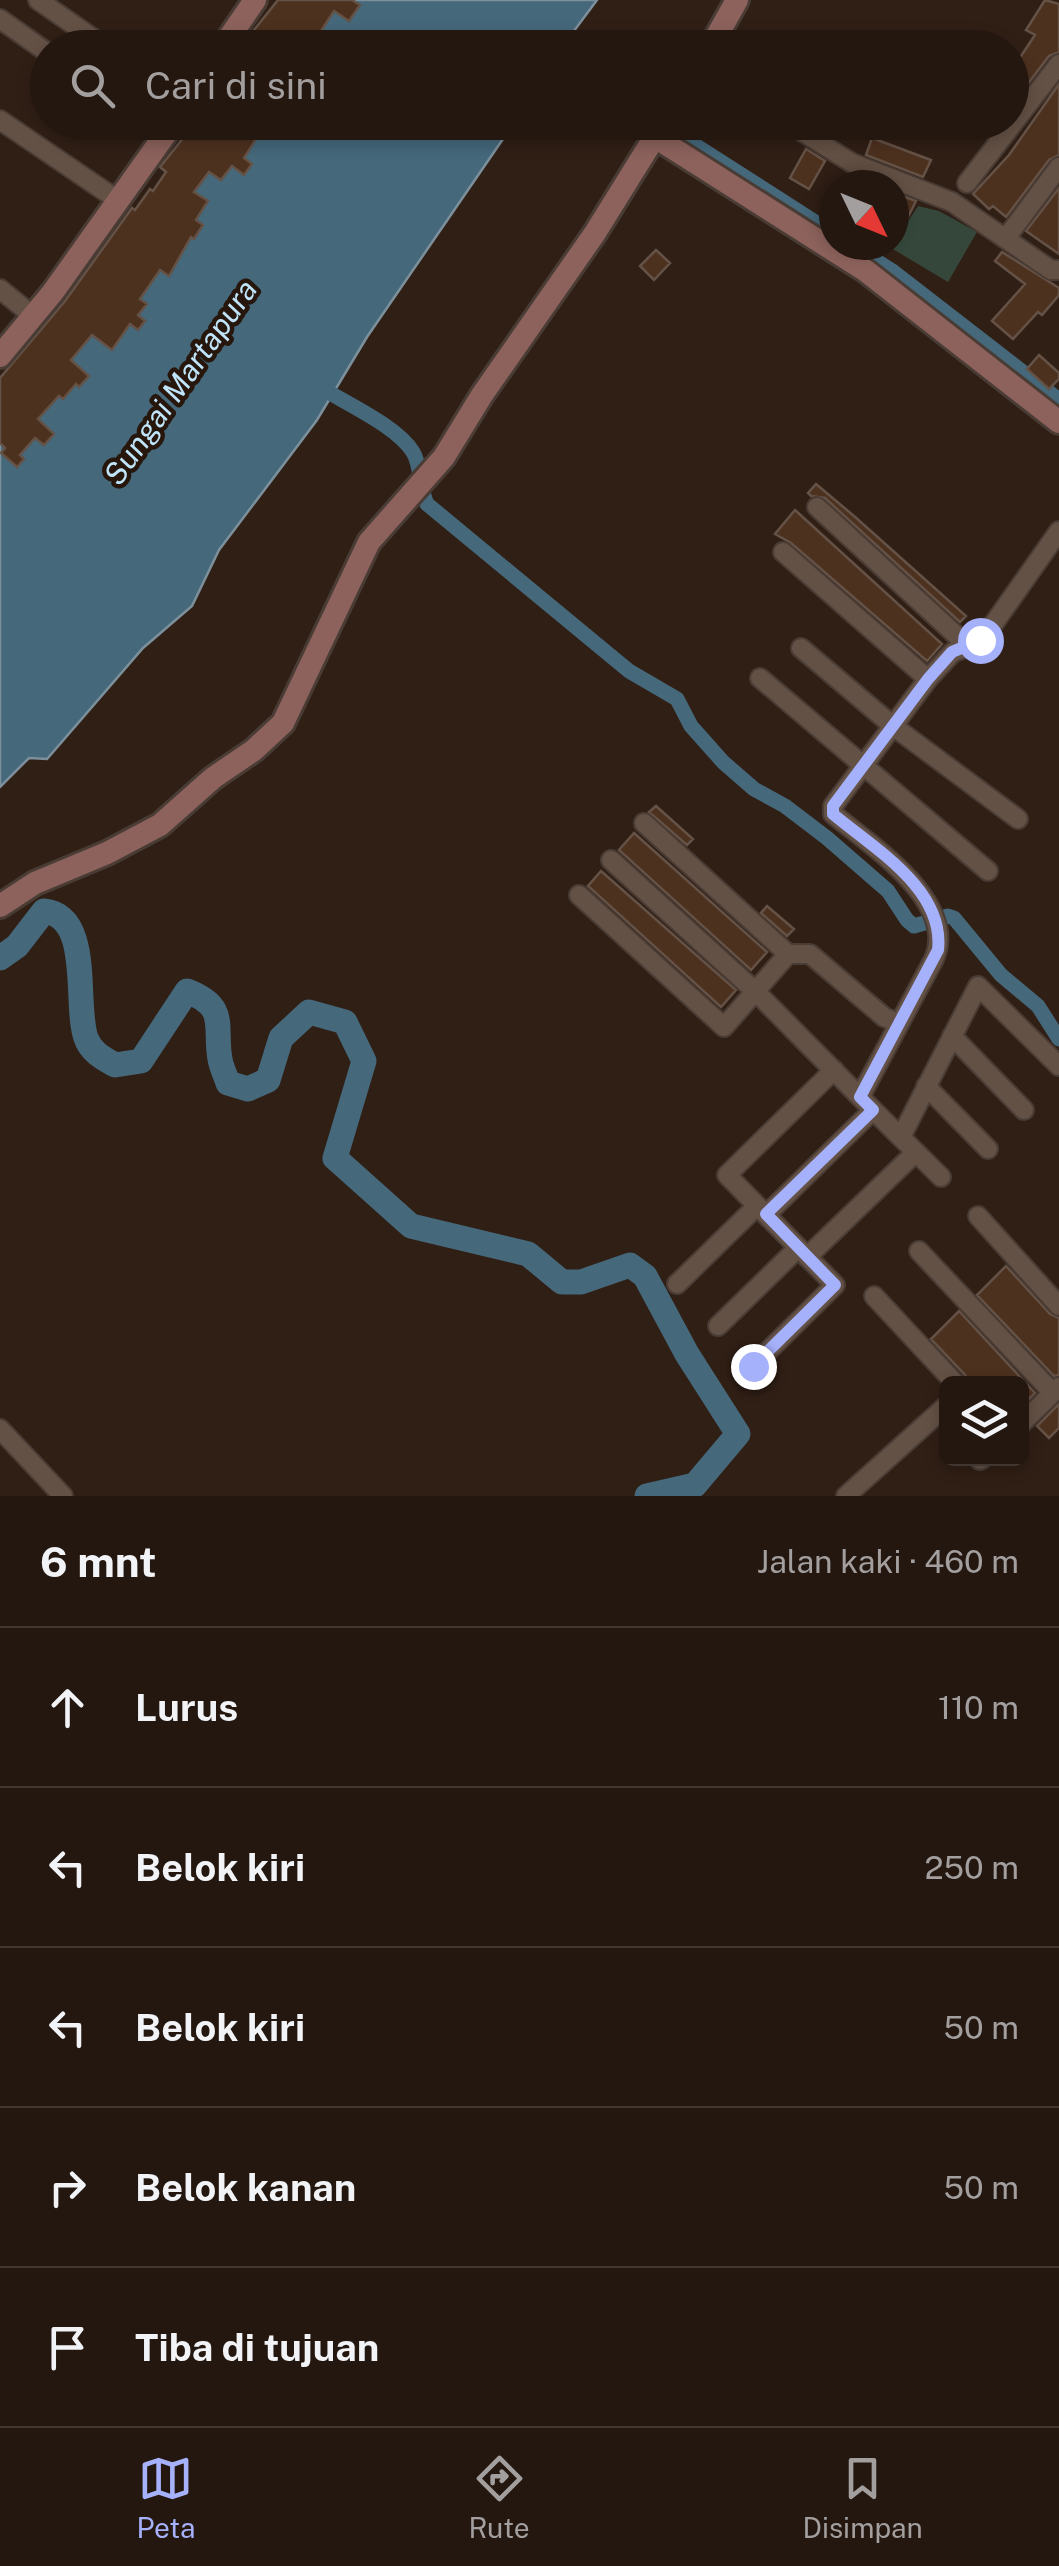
<!DOCTYPE html>
<html lang="id">
<head>
<meta charset="utf-8">
<style>
	:root { --surface:#241710; --page:#30241e; --text:#f1f3f6; --muted:#a39f9f; --line:#413630; --accent:#a6b1fc }
	body { margin:0; font-family:"Public Sans",sans-serif; background:var(--page); color:var(--text) }
	.controls { position:absolute; right:30px; bottom:30px; display:grid; overflow:hidden; border-radius:15px; box-shadow:0 5px 15px #0003 }
	.controls button { width:90px; height:90px; display:grid; place-items:center; padding:0; border:0; border-bottom:2px solid var(--line); background:var(--surface); color:var(--text); font:50px sans-serif }
	.compass { position:absolute; left:819px; top:170px; width:90px; height:90px; border-radius:50%; background:var(--surface); box-shadow:0 5px 15px #0003; rotate:133deg }
	.stop { position:absolute; width:30px; height:30px; margin:-22px; border:8px solid #a6b1fc; border-radius:50%; background:#fff }
	.stop.end { background:#a6b1fc; border-color:#fff; box-shadow:0 2px 10px #0008 }
	.list { margin:0; padding:0; list-style:none }
	h2 { display:flex; justify-content:space-between; align-items:center; height:130px; margin:0; padding:0 40px; font-size:42px }
	h2 small { font-size:32px; font-weight:400; color:var(--muted) }
	.list li { display:grid; grid-template-columns:65px 1fr auto; gap:30px; align-items:center; box-sizing:border-box; height:160px; padding:0 40px; border-top:2px solid var(--line) }
	.list b { display:block; font-size:38px; white-space:nowrap }
	.list em { font-size:32px; font-style:normal; color:var(--muted) }
	.icon { flex:none; width:55px; height:55px; fill:none; stroke:currentColor; stroke-width:2; stroke-linecap:round; stroke-linejoin:round }
	.map { position:relative; flex:none; width:1059px; height:1496px; overflow:hidden }
	.search { position:absolute; background:var(--surface); box-shadow:0 5px 15px #0003; left:30px; right:30px; top:30px; height:110px; display:flex; align-items:center; gap:25px; box-sizing:border-box; padding:0 35px; border-radius:55px; color:var(--muted); font-size:38px }
	.sheet { height:930px; background:var(--surface) }
	nav { display:flex; justify-content:space-around; align-items:center; box-sizing:border-box; height:140px; border-top:2px solid var(--line); background:var(--surface); font-size:28px; color:var(--muted) }
	nav a { display:grid; justify-items:center; gap:5px }
	nav .on { color:var(--accent) }
	.map>svg:first-child { display:block }
</style>
</head>
<body>
<div class="map">
<svg width="1059" height="1496" viewBox="0 0 1059 1496">
	<rect width="100%" height="100%" fill="#301f15"/>
	<!-- green -->
	<path fill="#35473b" d="M918 206 939 211 977 232 948 282 891 248Z"/>
	<!-- water -->
	<path fill="#45687b" stroke="#7c909c" stroke-width="2.5" d="M289 0H597L562 47 257 48Z
		M206 123H514L367 337 317 420 219 550 192 606 143 648 47 759 29 758 0 787V388L76 299Z"/>
	<g fill="none" stroke-linecap="round" stroke-linejoin="round">
		<!-- canal -->
		<path stroke="#45687b" stroke-width="15" d="M659 122 834 234
			M851 245 891 270 1059 400
			M317 385C344 403 396 425 413 452 422 467 419 487 427 504L629 671 677 699 691 726 723 762 754 789 785 806 827 838 888 891 907 920 914 926 948 916 954 918 1001 975 1038 1006 1059 1039"/>
		<!-- river -->
		<path stroke="#45687b" stroke-width="25" d="M0 958 17 946 44 911C93 916 74 1004 86 1038 91 1052 103 1058 115 1065L141 1061 187 991C229 1007 214 1026 220 1059 221 1067 226 1076 228 1083L248 1089 268 1080 281 1038 309 1012 345 1022 364 1061 335 1158 411 1226 528 1254 562 1282H581L630 1265 645 1276 687 1354 738 1434 695 1485 647 1496"/>
	</g>
	<!-- building -->
	<path fill="#4d311f" stroke="#655247" stroke-width="2.5" d="M278 0H352L360 5 349 21 334 11 310 48 242 45Z
		M1045 0 1059 4V52L1049 56 1017 98 1012 95V88L1024 71 1015 65 1035 35 1026 30Z
		M1059 84V155L1049 160 1006 217 993 206 989 209 973 194 1009 155Z
		M196 122H255L249 130 258 136 244 158 252 164 244 175 232 166 221 180 209 172 194 192 208 201 196 220 203 225 194 239 191 237 169 276 160 270 140 299 147 304 138 315 145 321 138 330 130 324 112 350 92 335 71 360 89 376 79 387 76 384 63 399 59 396 38 419 54 434 44 445 35 438 20 455 24 459 17 467 1 453 5 448 0 443V378L65 301 132 208 135 210 150 189 153 191 166 172 160 167Z
		M872 138 931 160 923 177 866 155Z
		M806 149 825 161 809 189 790 178Z
		M1059 188V254L1026 231Z
		M894 193 916 201 894 245Z
		M656 250 670 263 654 280 640 266Z
		M1002 252 1059 288V295L1042 315 1038 312 1013 339 992 321 1025 284 995 261Z
		M1039 355 1059 373V379L1049 389 1027 369Z
		M816 484 854 516 966 616 960 622 825 498 811 496 808 493Z
		M795 510 942 644 927 661 791 543 775 534Z
		M656 806 693 839 687 845 649 812Z
		M634 833 767 952 751 970 619 850Z
		M601 871 736 990 721 1007 588 886Z
		M767 906 794 929 787 936 761 913Z
		M1006 1266 1050 1314 1059 1318V1375L1054 1376 977 1295Z
		M959 1311 1035 1393 1022 1406V1384H968L965 1375 931 1339Z
		M1059 1404V1428L1049 1438 1037 1426Z"/>
	<g fill="none" stroke-linecap="round" stroke-linejoin="round">
		<defs>
			<path id="street" d="M38 0 107 48
				M0 19 48 53
				M0 120 119 201
				M145 122 166 137
				M787 122 852 163 952 202 1051 270H1059
				M967 183 1059 64
				M1006 238 1059 167
				M0 289 33 316
				M817 507 969 647
				M783 552 928 679
				M801 648 893 726 1018 819
				M760 678 988 871
				M644 823 788 954H810L884 1017 898 1023
				M611 860 755 991 860 1097
				M579 895 724 1027 788 954
				M952 1036 1024 1110
				M926 1086 988 1149
				M901 1137 978 986 1059 1066
				M941 1177 860 1097 934 959C959 902 870 845 833 814V806L928 679 953 652 969 647 990 629 1059 531
				M766 1215 873 1110
				M978 1216 1059 1306
				M919 1251 1053 1393
				M807 1257 916 1152
				M677 1284 757 1206
				M874 1296 956 1384
				M718 1326 798 1248
				M753 1366 835 1285 727 1175 834 1070
				M1022 1423 1059 1387
				M0 1429 63 1496
				M980 1460 982 1459
				M846 1496 946 1406"/>
			<path id="secondary" d="M222 48 255 0
				M710 48 737 0
				M655 137 866 271 1059 422
				M0 356 53 292 174 122
				M0 906 35 883 107 853 160 825 213 778 254 750 283 723 369 542 444 457 482 395 595 233 664 122"/>
		</defs>
		<!-- street casing -->
		<use href="#street" stroke="#493c35" stroke-width="22"/>
		<!-- secondary casing -->
		<use href="#secondary" stroke="#493c35" stroke-width="28"/>
		<!-- street -->
		<use href="#street" stroke="#645145" stroke-width="18"/>
		<!-- secondary -->
		<use href="#secondary" stroke="#8d625c" stroke-width="22"/>
	</g>
	<g fill="none" stroke-linecap="round" stroke-linejoin="round">
		<!-- route -->
		<path stroke="#a6b1fc" stroke-width="12" d="M753 1366 835 1285 766 1214 873 1110 860 1097 938 950C945 889 873 848 833 814V806L928 679 952 652 980 640"/>
	</g>
	<g text-anchor="middle" dominant-baseline="central" stroke-width="9" stroke-linejoin="round" paint-order="stroke">
		<!-- water labels -->
		<g font-size="30" font-style="italic" fill="#c0e5fa" stroke="#26160c">
			<text transform="translate(180 382) rotate(-55)">Sungai Martapura</text>
		</g>
	</g>
</svg>
<div class="controls">
<button><svg class="icon" aria-label="layers" viewBox="0 0 24 24"><path d="M12 4l9 5-9 5-9-5zM3 14l9 5 9-5"/></svg></button>
</div>
<svg class="compass" viewBox="-18 -18 36 36"><path d="M0-13l5 13h-10z" fill="#e53935"/><path d="M0 13l5-13h-10z" fill="#a39f9f"/></svg>
<div class="stop" style="left:980px;top:640px"></div>
<div class="stop end" style="left:753px;top:1366px"></div>
<div class="search"><svg class="icon" aria-label="search" viewBox="0 0 24 24"><circle cx="10" cy="10" r="6"/><path d="M15 15l6 6"/></svg>Cari di sini</div>
</div>
<section class="sheet">
<h2>6 mnt<small>Jalan kaki · 460 m</small></h2>
<ul class="list">
<li><svg class="icon" aria-label="ahead" viewBox="0 0 24 24"><path d="M12 20V5M6 11l6-6 6 6"/></svg><div><b>Lurus</b></div><em>110 m</em></li>
<li><svg class="icon" aria-label="left" viewBox="0 0 24 24"><path d="M17 20v-9H6M10 6l-5 5 5 5"/></svg><div><b>Belok kiri</b></div><em>250 m</em></li>
<li><svg class="icon" aria-label="left" viewBox="0 0 24 24"><path d="M17 20v-9H6M10 6l-5 5 5 5"/></svg><div><b>Belok kiri</b></div><em>50 m</em></li>
<li><svg class="icon" aria-label="right" viewBox="0 0 24 24"><path d="M7 20v-9h11M14 6l5 5-5 5"/></svg><div><b>Belok kanan</b></div><em>50 m</em></li>
<li><svg class="icon" aria-label="arrive" viewBox="0 0 24 24"><path d="M6 21V4h12l-3 4 3 4H6"/></svg><div><b>Tiba di tujuan</b></div></li>
</ul>
</section>
<nav>
<a class="on"><svg class="icon" aria-label="map" viewBox="0 0 24 24"><path d="M3 6l6-2 6 2 6-2v14l-6 2-6-2-6 2zM9 4v14M15 6v14"/></svg>Peta</a>
<a><svg class="icon" aria-label="directions" viewBox="0 0 24 24"><path d="M12 3l9 9-9 9-9-9zM9 14v-3h6M13 9l2 2-2 2"/></svg>Rute</a>
<a><svg class="icon" aria-label="saved" viewBox="0 0 24 24"><path d="M7 4h10v16l-5-4-5 4z"/></svg>Disimpan</a>
</nav>
</body>
</html>
